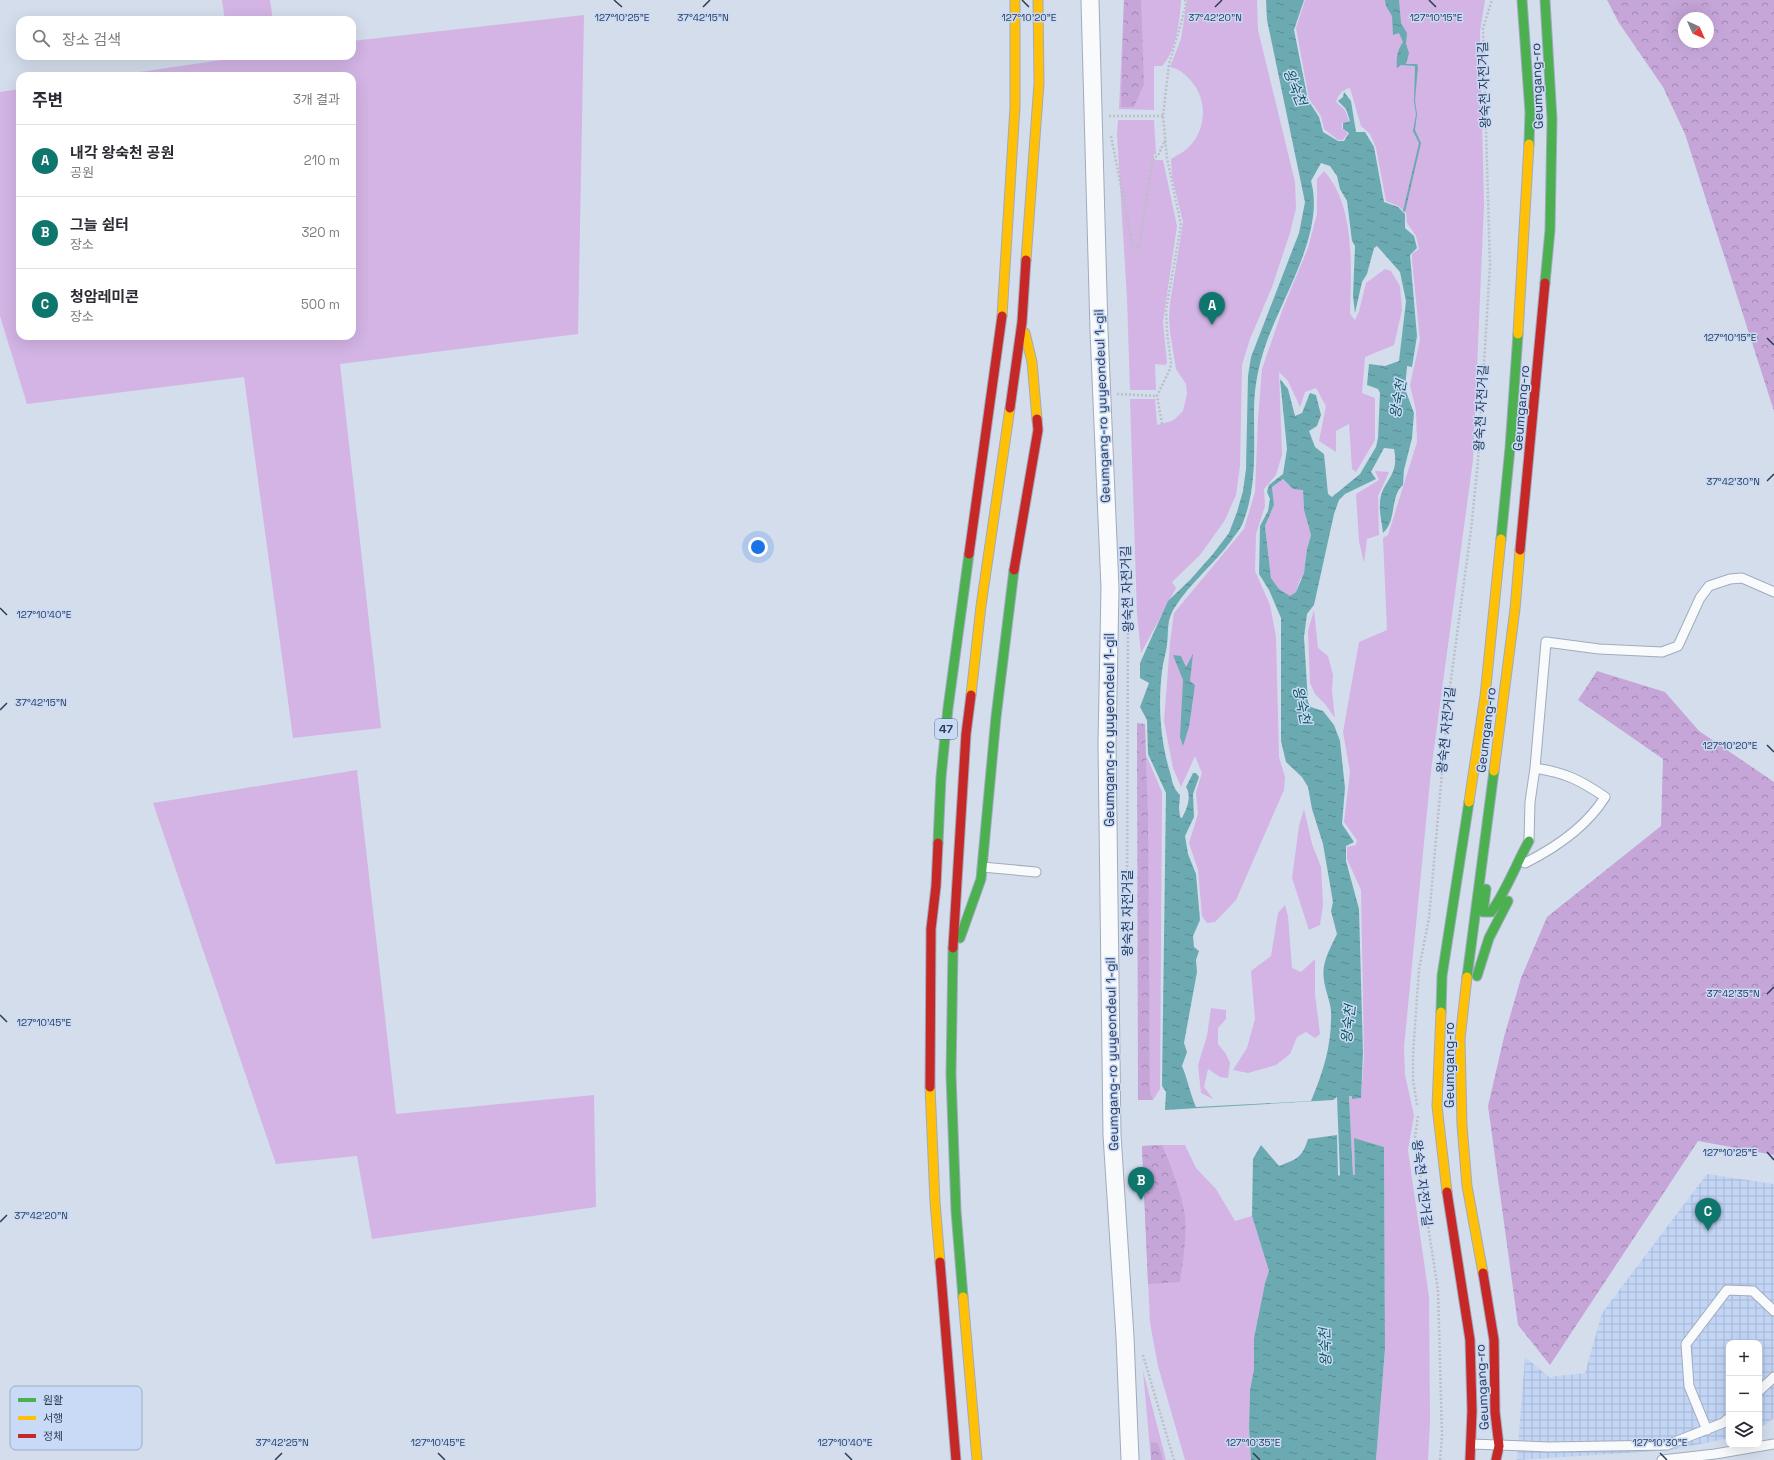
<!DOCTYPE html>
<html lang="ko">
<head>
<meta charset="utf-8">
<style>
	:root { --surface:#fff; --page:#f7f7f7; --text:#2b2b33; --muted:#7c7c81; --line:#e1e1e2; --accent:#0f766e }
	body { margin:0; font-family:"Space Grotesk","Noto Sans KR",sans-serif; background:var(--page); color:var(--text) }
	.controls { position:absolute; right:12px; bottom:12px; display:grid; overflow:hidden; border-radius:8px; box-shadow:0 4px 16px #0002 }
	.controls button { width:36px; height:36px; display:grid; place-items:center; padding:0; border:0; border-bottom:1px solid var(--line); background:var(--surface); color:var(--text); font:20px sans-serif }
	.compass { position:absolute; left:1678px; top:12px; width:36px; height:36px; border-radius:50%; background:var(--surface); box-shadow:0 4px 16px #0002; rotate:135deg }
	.you { position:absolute; left:758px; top:547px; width:14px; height:14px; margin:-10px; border:3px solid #fff; border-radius:50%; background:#1a73e8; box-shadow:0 0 0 6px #1a73e833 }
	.badge { display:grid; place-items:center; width:26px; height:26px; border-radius:50%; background:var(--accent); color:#fff; font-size:13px; font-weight:700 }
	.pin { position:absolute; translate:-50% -33px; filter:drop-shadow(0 1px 2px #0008) }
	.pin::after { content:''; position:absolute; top:21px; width:14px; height:12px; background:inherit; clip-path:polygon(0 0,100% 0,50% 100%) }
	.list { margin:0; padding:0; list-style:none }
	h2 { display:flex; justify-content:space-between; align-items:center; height:52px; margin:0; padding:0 16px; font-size:17px }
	h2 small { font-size:13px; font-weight:400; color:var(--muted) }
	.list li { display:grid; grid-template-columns:26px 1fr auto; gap:12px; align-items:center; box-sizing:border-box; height:72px; padding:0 16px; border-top:1px solid var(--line) }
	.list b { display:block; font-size:15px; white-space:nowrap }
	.list p { margin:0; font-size:13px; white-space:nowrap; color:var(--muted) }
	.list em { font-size:13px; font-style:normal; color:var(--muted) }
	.icon { flex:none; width:22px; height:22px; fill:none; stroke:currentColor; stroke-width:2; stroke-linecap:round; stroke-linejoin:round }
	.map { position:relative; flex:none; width:1774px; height:1460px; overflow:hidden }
	.search { position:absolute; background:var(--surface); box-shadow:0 4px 16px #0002; left:16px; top:16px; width:340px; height:44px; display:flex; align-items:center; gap:10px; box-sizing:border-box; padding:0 14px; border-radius:12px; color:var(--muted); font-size:15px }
	.panel { position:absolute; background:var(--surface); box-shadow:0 4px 16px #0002; left:16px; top:72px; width:340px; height:268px; border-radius:12px }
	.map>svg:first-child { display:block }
</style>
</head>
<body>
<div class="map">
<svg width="1774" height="1460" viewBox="0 0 1774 1460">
	<defs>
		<pattern id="industrial-grid" width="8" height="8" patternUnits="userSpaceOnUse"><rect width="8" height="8" fill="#c2d5f5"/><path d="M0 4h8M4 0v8" fill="none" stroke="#a7b8d4"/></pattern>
		<pattern id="forest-crowns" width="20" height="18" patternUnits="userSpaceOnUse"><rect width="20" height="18" fill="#c6a6d9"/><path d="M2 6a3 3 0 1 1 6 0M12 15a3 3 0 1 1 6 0" fill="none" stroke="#a188b3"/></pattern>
		<pattern id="water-ripples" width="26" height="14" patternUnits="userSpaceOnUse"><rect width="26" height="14" fill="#6caab2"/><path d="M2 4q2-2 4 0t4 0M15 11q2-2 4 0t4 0" fill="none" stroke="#598c94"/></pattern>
	</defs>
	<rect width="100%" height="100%" fill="#d4ddec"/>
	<!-- industrial -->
	<path fill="url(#industrial-grid)" d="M1707 1174 1774 1184V1418L1759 1429V1343H1729V1438L1672 1450 1517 1460 1525 1357 1549 1377 1585 1373 1602 1313Z"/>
	<!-- green -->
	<path fill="#d3b4e5" d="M222 0H270L273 20H225Z
		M1124 0H1181C1180 19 1176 52 1162 66H1154V110L1119 109Z
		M1187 0H1257L1258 30 1295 182 1296 208 1290 233 1272 287 1250 339 1242 365 1240 466 1236 495 1225 520 1200 555 1172 582 1176 588 1141 653 1137 614 1130 399H1155L1157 425 1172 421 1176 418 1183 411 1187 394 1186 384 1176 369 1170 332 1169 318 1170 303 1183 222 1172 177 1171 159C1177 155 1184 152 1189 147 1206 130 1208 101 1192 82 1186 75 1180 69 1170 67L1181 39Z
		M1305 0H1485L1480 32 1484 205 1473 460 1431 771 1404 1047 1405 1075 1414 1115 1408 1150 1429 1297 1430 1422 1428 1460H1376L1385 1349 1384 1147 1354 1138 1355 1175H1353L1349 1096H1352V1099L1361 1098 1364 1057 1361 890 1347 859V847L1356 845 1357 840 1344 822 1350 772 1343 732 1359 642 1387 630 1383 538 1388 535 1417 442 1416 411 1410 385 1420 340 1412 260V254L1419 249 1416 236 1407 223 1406 213 1398 206 1386 201 1376 148 1370 134 1361 126 1350 88C1343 89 1338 95 1336 102L1345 110 1349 121 1342 123V129L1348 133 1343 140H1338L1324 129 1321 116 1309 99 1296 28Z
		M584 15 578 334 340 364 381 728 293 738 244 377 27 404 0 316V92L20 89V336H352V76H112L229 59V56H352V41Z
		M1118 120H1154L1156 154H1154V160H1163L1177 226 1163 322 1167 363 1165 365 1155 364 1156 390H1130L1127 298 1117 135Z
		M1324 171C1356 206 1351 270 1350 314L1355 320 1359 311 1366 283 1385 269 1391 271 1400 286 1402 310 1394 345 1365 357 1362 393 1375 398V440L1356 472 1352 469 1349 424 1336 431V452L1319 441 1326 406 1316 388 1305 392 1300 407 1288 381 1279 372 1282 455 1276 475 1264 489 1265 506 1256 534 1255 571 1270 605 1276 637 1279 757 1285 777 1284 790 1236 900 1215 922 1207 923 1202 916 1198 870 1189 843 1198 814 1196 792 1202 773 1195 756 1181 787 1173 768 1164 721 1170 643 1174 613 1244 529 1255 492 1258 419 1262 369 1282 311 1308 248 1317 214V179Z
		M1375 471 1389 472 1378 496 1379 535 1367 539 1364 563 1359 541 1356 494 1379 480Z
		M1283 479 1293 489H1303L1304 510 1311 535 1307 549 1304 573 1299 582 1296 592 1290 596 1279 589 1271 578 1265 526 1274 505 1272 487Z
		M1314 610 1318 648 1328 656 1333 675 1332 691 1335 718 1325 704 1315 694 1310 683 1308 631Z
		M1146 755 1162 792 1160 1089 1153 1100 1150 1092Z
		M357 770 396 1114 594 1095 596 1207 372 1239 357 1156 276 1164 153 803Z
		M1304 809 1312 844 1321 867 1323 905 1320 925 1309 930 1292 878 1299 826Z
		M1285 905 1288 916 1292 968 1301 972 1315 959V994L1320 1034 1315 1038 1306 1032 1297 1037 1290 1054 1276 1065 1248 1073 1233 1070 1247 1048 1255 1019 1251 971 1271 956 1278 913Z
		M1211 1008 1226 1010V1019L1218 1028V1044L1226 1054 1230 1063 1228 1078 1220 1077 1208 1069 1204 1087 1213 1099 1201 1093 1198 1065 1207 1036Z
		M1162 1145H1185L1196 1168 1216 1189 1235 1221 1252 1216 1269 1271 1265 1283 1254 1338V1369L1250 1390 1249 1427 1251 1460H1185L1158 1366 1150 1323 1142 1146Z
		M1143 1371 1166 1460H1151Z"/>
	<!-- forest -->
	<path fill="url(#forest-crowns)" fill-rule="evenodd" d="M1124 0H1141L1144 84 1134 107H1121Z
		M1607 0H1774V411L1685 134 1663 87 1619 23ZM1684 18H1708V42H1684Z
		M1597 671 1665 692 1699 731 1774 782V1155L1698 1141 1550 1365 1518 1325 1488 1106 1504 1037 1521 978 1547 917 1661 826 1663 759 1578 700Z
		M1137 723 1145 724 1148 819 1150 1092 1153 1100H1138Z
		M1162 1145C1171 1166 1182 1194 1185 1216 1187 1237 1183 1261 1180 1282L1148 1284 1142 1146Z
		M1151 1442 1158 1443 1163 1460H1151Z"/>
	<!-- water -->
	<path fill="url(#water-ripples)" fill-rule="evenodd" d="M1266 0H1304L1294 30 1308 100 1319 117 1323 132 1338 141H1344L1349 133 1343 129V123L1350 121 1346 109 1338 101 1343 97 1344 92 1351 101 1356 132H1365L1374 147 1384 202 1398 207 1405 214V228L1414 236 1417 248 1410 255 1417 336 1412 367 1407 366 1405 389 1414 413 1412 438 1404 470 1403 485C1390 495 1397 521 1383 533 1382 523 1379 512 1380 502 1382 480 1400 477 1394 449L1384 448 1371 472 1376 479 1345 494 1339 500 1334 514 1314 605 1307 614 1304 637 1308 702 1311 707 1323 711 1334 725 1340 741 1345 788 1342 824 1354 842 1346 846V861L1359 909 1363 1053 1361 1098 1352 1099V1096H1349L1353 1175H1355L1354 1138 1384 1147 1385 1349 1376 1460H1251L1249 1427 1250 1390 1254 1369V1338L1265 1283 1269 1271 1252 1216 1253 1159 1261 1145 1279 1166C1297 1159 1302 1158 1308 1139L1337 1135 1338 1175 1340 1176 1337 1097 1333 1100 1165 1110 1166 1092 1162 1086 1166 793 1148 754 1147 720 1140 707 1149 683 1140 678V663L1168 601 1190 580 1213 554 1229 533 1237 512 1243 491 1246 469 1248 376 1251 357 1299 233 1305 202 1267 20ZM1321 163 1330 166 1337 176 1340 189 1347 201 1352 241 1355 246 1353 296 1355 313 1362 282 1367 274 1374 248 1377 246 1400 272 1406 301 1399 361 1385 366 1369 364 1367 385 1378 389 1380 393 1378 438 1376 447 1360 474 1332 497 1328 494 1324 454 1315 447 1309 431 1317 426 1321 415 1316 395 1310 393 1302 413 1295 416 1288 389 1280 379 1287 449 1283 474 1269 485 1267 492 1270 499 1268 511 1260 526 1259 574 1269 590 1281 618V741L1286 762 1302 777 1308 787 1312 809 1323 844 1333 902 1331 911 1337 934C1330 949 1321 963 1324 980 1325 990 1330 1000 1331 1011 1332 1044 1324 1070 1311 1101L1196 1107C1190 1094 1188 1080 1182 1066L1187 1052 1184 1043 1197 972 1196 960 1199 951 1194 947 1193 936 1200 920 1196 874 1188 854 1185 836 1194 817 1193 794 1199 777 1196 773H1193L1186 787C1192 796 1187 809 1182 818L1180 817 1179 808 1180 795C1171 785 1173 781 1169 769 1160 737 1158 703 1162 671 1163 662 1166 653 1167 645 1169 630 1166 621 1175 607 1190 583 1214 564 1231 541 1234 536 1239 531 1242 525 1257 489 1254 450 1254 411 1254 392 1257 372 1263 353 1278 302 1326 235 1311 181ZM1283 479 1293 489 1303 490 1304 510 1311 535 1307 549 1304 573 1296 592 1290 596 1279 589 1271 578 1265 526 1274 505 1272 487Z
		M1385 0H1399L1401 23 1407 33 1406 44 1409 53 1406 64H1417L1418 67 1415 100 1417 114 1415 130 1421 143 1405 212 1403 211 1419 143 1413 131 1416 114 1414 101 1415 66 1401 65 1397 68C1396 58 1397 51 1403 42L1399 33 1393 35 1392 16 1386 6Z
		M1193 654 1190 681 1195 685 1189 727 1183 746 1180 737 1183 680 1173 655 1181 656 1186 667Z"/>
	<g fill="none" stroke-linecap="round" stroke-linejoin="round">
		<defs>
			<path id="lane" d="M1535 768 1546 642 1599 649 1662 652 1678 646 1700 598 1709 586 1730 579 1742 578 1774 592
				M1525 863C1555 848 1587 826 1605 797 1580 780 1566 773 1535 768L1530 802 1529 841
				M982 867 1036 872
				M1759 1391 1774 1377
				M1707 1430 1689 1386 1686 1344 1727 1290 1753 1291 1774 1311
				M1471 1444 1549 1447 1667 1445 1723 1423 1729 1418
				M1662 1460 1715 1454 1774 1444"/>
			<path id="street" d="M1090 0 1099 331 1110 588 1107 744 1112 1135 1125 1337 1130 1460"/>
			<path id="fast" d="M1522 0 1530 112 1529 144
				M1545 0 1552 119 1550 230 1545 283
				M1501 539 1510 448 1518 334
				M938 843 941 777 948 708 969 554
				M1486 889 1483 912H1491C1507 890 1516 864 1529 841
				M960 938 981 879 996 717 1014 570
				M953 948 951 1075 956 1211 963 1297
				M1477 976 1489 938 1508 901
				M1467 977 1494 771
				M1441 1012 1442 976 1469 802"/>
			<path id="slow" d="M1026 260 1039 83 1038 0
				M1002 316 1015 107V0
				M1025 333 1032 362 1037 419
				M1518 334 1529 144
				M971 695 981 606 1010 408
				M1494 771 1515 609 1520 550
				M1469 802 1485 696 1501 539
				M1467 977 1460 1039 1462 1125 1467 1186 1483 1273
				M1441 1012 1437 1106 1447 1192
				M930 1087 935 1202 940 1262
				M963 1297 977 1460"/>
			<path id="jam" d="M1010 408 1022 322 1026 260
				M1520 550 1545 283
				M969 554 1002 316
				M1014 570 1038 430 1037 419
				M953 948 966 734 971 695
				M930 1087 931 929 936 886 938 843
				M1447 1192 1470 1340 1472 1411 1470 1460
				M940 1262 956 1460
				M1483 1273 1494 1340 1495 1412 1499 1446 1496 1460"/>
		</defs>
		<!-- lane casing -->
		<use href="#lane" stroke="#a0abbe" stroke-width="11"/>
		<!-- street casing -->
		<use href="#street" stroke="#a0abbe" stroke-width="19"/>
		<!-- fast casing -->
		<use href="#fast" stroke="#a0abbe" stroke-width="11"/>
		<!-- slow casing -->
		<use href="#slow" stroke="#a0abbe" stroke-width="11"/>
		<!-- jam casing -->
		<use href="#jam" stroke="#a0abbe" stroke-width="11"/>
		<!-- path -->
		<path stroke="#babfc8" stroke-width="2.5" stroke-dasharray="2 2" stroke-linecap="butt" d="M1109 116H1163
			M1111 136 1133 247 1139 248 1152 164 1155 157 1158 156 1165 140
			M1117 394 1157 396
			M1162 424 1157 396 1170 369 1171 363 1167 332 1166 310 1181 225 1167 158 1163 116 1169 64 1186 6 1185 0
			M1127 907 1128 600
			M1417 1105 1413 1080V1054L1419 969 1429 918 1449 694 1471 530 1478 461 1490 265 1483 28 1492 0
			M1418 1116 1415 1137 1417 1155 1438 1290 1442 1435 1440 1460
			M1143 1355 1174 1460"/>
		<!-- lane -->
		<use href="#lane" stroke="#f9fafc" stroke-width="9"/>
		<!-- street -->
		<use href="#street" stroke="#f9fafc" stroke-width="17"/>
		<!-- fast -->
		<use href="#fast" stroke="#4caf50" stroke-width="9"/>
		<!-- slow -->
		<use href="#slow" stroke="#ffc107" stroke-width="9"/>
		<!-- jam -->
		<use href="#jam" stroke="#c62828" stroke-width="9"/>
	</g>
	<!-- ticks -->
	<path fill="none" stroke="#2b3c58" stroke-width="1.5" d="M614 0 622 7M1022 0 1029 7M1429 0 1436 7M703 7 710 0M1215 7 1222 0M1767 338 1774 345M1767 481 1774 474M0 608 7 615M0 710 7 703M1767 745 1774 752M1767 994 1774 987M0 1015 7 1022M1767 1152 1774 1160M0 1222 7 1215M438 1453 445 1460M845 1453 852 1460M1253 1453 1260 1460M1660 1453 1667 1460M275 1460 282 1453"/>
	<g text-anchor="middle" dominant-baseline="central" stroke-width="3" stroke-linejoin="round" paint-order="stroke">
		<!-- shield labels -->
		<rect fill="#c9daf6" stroke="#5a6b87" stroke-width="1" x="935" y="719" width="22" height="20" rx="3"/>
		<g font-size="12" font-weight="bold" fill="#2b3c58">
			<text x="946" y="729">47</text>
		</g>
		<!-- street labels -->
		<g font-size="13" fill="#2b3c58" stroke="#c9daf6">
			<text transform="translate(1484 85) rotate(-92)">왕숙천 자전거길</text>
			<text transform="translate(1537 86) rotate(-92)">Geumgang-ro</text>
			<text transform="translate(1102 406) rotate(-92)">Geumgang-ro yuyeondeul 1-gil</text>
			<text transform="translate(1481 408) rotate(-87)">왕숙천 자전거길</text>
			<text transform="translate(1521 408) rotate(-85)">Geumgang-ro</text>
			<text transform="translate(1127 589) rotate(-92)">왕숙천 자전거길</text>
			<text transform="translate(1109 730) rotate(-90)">Geumgang-ro yuyeondeul 1-gil</text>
			<text transform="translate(1446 730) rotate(-84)">왕숙천 자전거길</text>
			<text transform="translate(1486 730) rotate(-83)">Geumgang-ro</text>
			<text transform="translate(1127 913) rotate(-90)">왕숙천 자전거길</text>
			<text transform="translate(1112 1054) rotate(-91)">Geumgang-ro yuyeondeul 1-gil</text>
			<text transform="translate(1449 1065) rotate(-90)">Geumgang-ro</text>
			<text transform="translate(1422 1183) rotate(83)">왕숙천 자전거길</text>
			<text transform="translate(1482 1387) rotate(-93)">Geumgang-ro</text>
		</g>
		<!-- water labels -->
		<g font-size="14" font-style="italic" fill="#0e575a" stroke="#c9daf6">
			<text transform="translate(1295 87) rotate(68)">왕숙천</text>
			<text transform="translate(1398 399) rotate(-80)">왕숙천</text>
			<text transform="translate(1302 705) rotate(78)">왕숙천</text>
			<text transform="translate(1348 1024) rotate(-84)">왕숙천</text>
			<text transform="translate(1325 1347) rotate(-92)">왕숙천</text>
		</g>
	</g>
	<!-- legend -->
	<rect x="10" y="1386" width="132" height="64" rx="6" fill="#c9daf6" stroke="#9aabc7" stroke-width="1"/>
	<rect x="18" y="1398" width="18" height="4" fill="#4caf50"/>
	<rect x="18" y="1416" width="18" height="4" fill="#ffc107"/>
	<rect x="18" y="1434" width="18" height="4" fill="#c62828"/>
	<g font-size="11" fill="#2b3c58">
		<text x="43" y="1404">원활</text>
		<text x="43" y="1422">서행</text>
		<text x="43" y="1440">정체</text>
	</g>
	<g font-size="10" text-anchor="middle" fill="#2b3c58" stroke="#c9daf6" stroke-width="3" stroke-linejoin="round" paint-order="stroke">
		<text x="622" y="21">127°10'25"E</text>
		<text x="703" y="21">37°42'15"N</text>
		<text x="1029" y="21">127°10'20"E</text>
		<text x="1215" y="21">37°42'20"N</text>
		<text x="1436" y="21">127°10'15"E</text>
		<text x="1730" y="341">127°10'15"E</text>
		<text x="1733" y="485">37°42'30"N</text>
		<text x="44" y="618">127°10'40"E</text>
		<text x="41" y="706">37°42'15"N</text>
		<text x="1730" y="749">127°10'20"E</text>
		<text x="1733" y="997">37°42'35"N</text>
		<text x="44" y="1026">127°10'45"E</text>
		<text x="1730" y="1156">127°10'25"E</text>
		<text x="41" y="1219">37°42'20"N</text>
		<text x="282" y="1446">37°42'25"N</text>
		<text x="438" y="1446">127°10'45"E</text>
		<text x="845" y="1446">127°10'40"E</text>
		<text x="1253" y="1446">127°10'35"E</text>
		<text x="1660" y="1446">127°10'30"E</text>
	</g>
</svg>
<div class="controls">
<button>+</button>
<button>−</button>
<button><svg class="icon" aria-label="layers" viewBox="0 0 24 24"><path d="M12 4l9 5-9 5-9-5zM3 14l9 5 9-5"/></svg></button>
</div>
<svg class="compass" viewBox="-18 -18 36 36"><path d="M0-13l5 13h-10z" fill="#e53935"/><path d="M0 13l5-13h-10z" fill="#7c7c81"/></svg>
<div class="you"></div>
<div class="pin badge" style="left:1212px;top:325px">A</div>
<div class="pin badge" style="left:1141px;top:1200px">B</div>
<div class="pin badge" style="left:1708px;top:1231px">C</div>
<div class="search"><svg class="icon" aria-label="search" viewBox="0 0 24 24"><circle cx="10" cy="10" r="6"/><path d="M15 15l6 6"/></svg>장소 검색</div>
<section class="panel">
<h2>주변<small>3개 결과</small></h2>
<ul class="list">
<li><span class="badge">A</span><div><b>내각 왕숙천 공원</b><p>공원</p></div><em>210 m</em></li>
<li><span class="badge">B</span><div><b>그늘 쉼터</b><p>장소</p></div><em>320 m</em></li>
<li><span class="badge">C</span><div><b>청암레미콘</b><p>장소</p></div><em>500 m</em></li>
</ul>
</section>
</div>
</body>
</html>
